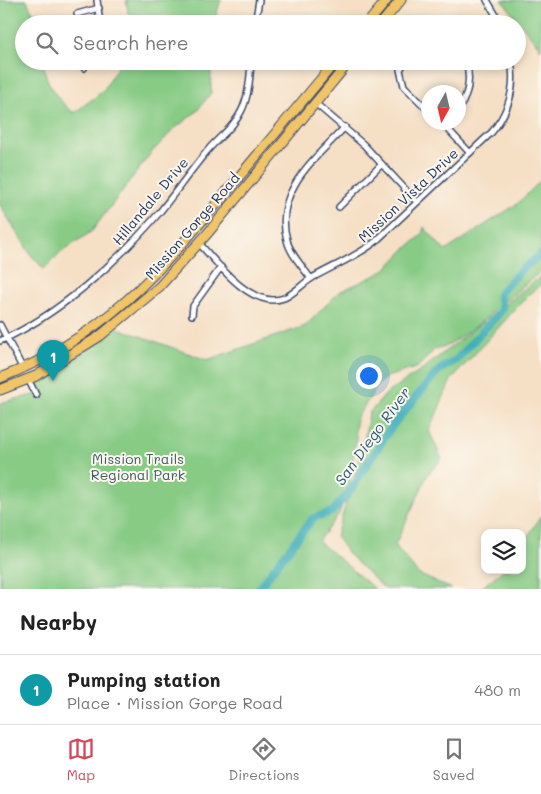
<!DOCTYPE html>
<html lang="en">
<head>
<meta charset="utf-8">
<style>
	:root { --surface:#fff; --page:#f6f6f6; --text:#222; --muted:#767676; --line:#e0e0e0; --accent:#d1495b }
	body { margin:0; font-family:Mali,sans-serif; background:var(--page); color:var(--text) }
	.controls { position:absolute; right:15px; bottom:15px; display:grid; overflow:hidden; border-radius:10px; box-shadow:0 2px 8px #0003 }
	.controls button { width:45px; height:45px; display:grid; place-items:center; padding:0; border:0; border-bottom:1px solid var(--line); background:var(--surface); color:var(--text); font:25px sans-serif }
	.compass { position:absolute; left:421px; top:85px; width:45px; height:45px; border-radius:50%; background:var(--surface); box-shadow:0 2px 8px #0003; rotate:188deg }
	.you { position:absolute; left:368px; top:375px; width:18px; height:18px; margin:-12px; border:4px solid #fff; border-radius:50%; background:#1a73e8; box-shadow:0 0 0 8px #1a73e833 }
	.badge { display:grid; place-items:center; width:32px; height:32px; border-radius:50%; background:var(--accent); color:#fff; font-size:16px; font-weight:700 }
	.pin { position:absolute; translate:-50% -41px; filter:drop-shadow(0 1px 2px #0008) }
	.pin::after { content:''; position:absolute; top:26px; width:18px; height:15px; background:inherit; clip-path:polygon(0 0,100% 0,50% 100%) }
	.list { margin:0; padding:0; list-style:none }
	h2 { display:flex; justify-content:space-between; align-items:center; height:65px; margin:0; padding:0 20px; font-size:21px }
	h2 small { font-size:16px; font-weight:400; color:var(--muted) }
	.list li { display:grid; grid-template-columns:32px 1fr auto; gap:15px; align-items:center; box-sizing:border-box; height:70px; padding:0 20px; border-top:1px solid var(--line) }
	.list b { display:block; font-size:19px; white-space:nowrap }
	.list p { margin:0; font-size:16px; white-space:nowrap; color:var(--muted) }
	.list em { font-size:16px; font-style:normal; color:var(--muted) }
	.icon { flex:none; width:28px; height:28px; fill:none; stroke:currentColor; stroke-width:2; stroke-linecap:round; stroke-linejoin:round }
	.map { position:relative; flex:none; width:541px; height:589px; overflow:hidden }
	.search { position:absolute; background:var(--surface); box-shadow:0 2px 8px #0003; left:15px; right:15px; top:15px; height:55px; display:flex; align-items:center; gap:12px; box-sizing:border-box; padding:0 18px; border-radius:28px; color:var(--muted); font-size:19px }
	.sheet { height:135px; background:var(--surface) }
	nav { display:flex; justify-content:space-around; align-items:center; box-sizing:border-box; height:70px; border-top:1px solid var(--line); background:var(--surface); font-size:14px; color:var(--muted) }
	nav a { display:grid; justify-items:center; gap:2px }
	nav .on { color:var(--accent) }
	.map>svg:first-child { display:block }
</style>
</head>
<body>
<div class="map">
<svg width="541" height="589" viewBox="0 0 541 589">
	<rect width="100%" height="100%" fill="#fbf7ec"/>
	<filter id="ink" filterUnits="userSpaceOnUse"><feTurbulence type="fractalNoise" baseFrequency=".02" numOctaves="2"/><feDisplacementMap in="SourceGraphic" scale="10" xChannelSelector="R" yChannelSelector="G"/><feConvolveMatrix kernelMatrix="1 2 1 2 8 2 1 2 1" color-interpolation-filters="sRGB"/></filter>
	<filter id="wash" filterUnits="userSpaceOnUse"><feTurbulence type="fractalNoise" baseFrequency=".0096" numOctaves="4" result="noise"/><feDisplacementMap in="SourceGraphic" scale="20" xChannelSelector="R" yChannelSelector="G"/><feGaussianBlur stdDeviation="1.12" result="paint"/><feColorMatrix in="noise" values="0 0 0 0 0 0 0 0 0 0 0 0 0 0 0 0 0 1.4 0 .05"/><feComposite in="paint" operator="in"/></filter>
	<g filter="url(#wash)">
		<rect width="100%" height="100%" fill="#f5dfc5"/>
		<!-- green -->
		<path fill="#87cb85" stroke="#517d72" d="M0 0H26L40 24H24V61H44C44 83 57 99 74 113L103 91 121 61H211V93L196 112 173 130 151 153 92 231 59 254 44 269 31 255 0 205Z
			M126 0H221L213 24H130Z
			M502 0H541V49Z
			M541 180V271L476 326 449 345 435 349 418 367 387 377 380 382 357 417 355 431 357 440 353 450 354 468 339 514 318 541 375 589H0V403L37 394 33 382 73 361 118 328 207 360 305 326 339 292 378 274 388 267 404 250 422 235 424 227 445 251 517 204Z
			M541 276V284L529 294 451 380 429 431 442 459 428 474 395 545 418 574 452 589H385L349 555 336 536 362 452 369 413 388 392 419 372Z
			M541 516V589H480L503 570H522V545Z"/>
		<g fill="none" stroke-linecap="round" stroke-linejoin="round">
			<!-- river -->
			<path stroke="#3dadb9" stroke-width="8" d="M258 589 313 518 332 512 347 495 392 426 439 370 456 360 502 310 499 294 521 270 541 254"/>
		</g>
	</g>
	<g filter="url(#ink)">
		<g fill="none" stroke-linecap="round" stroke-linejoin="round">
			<defs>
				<path id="minor" d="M97 0 100 24
					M487 0 501 24
					M77 14 99 8
					M255 24 259 0
					M405 61 400 70 404 86 428 110
					M84 68 88 61
					M315 103 364 145 417 202
					M458 110C469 95 471 79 466 61
					M441 122 446 127 450 122
					M446 127 470 153
					M339 207 381 165
					M199 243C218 264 252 310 284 298 295 293 302 284 312 278 333 266 356 257 375 242L492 132C509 111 516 87 511 61
					M311 279C303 267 290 254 287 240 273 191 315 159 345 127
					M192 315 193 306 221 267
					M0 325 23 369
					M0 341C59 315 117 262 159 213 176 192 191 170 208 150 220 136 234 127 242 110 249 95 250 77 251 61
					M28 379 36 395"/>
				<path id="primary" d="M367 24 387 0
					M381 24 401 0
					M0 378C103 338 160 272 228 190 264 147 300 104 336 61
					M0 390 36 376 100 336 159 287 207 234 350 61"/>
			</defs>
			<!-- minor casing -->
			<use href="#minor" stroke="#3c496d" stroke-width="8"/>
			<!-- primary casing -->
			<use href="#primary" stroke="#3c496d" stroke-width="11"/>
			<!-- minor -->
			<use href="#minor" stroke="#fff" stroke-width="5"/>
			<!-- primary -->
			<use href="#primary" stroke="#f0c469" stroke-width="9"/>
		</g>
	</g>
	<g text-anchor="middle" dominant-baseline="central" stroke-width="4" stroke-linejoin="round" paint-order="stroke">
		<!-- street labels -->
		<g font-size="14" fill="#1b2f5e" stroke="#fbf7ec">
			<text transform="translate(408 195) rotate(-43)">Mission Vista Drive</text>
			<text transform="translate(150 201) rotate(-50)">Hillandale Drive</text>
			<text transform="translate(192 226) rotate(-49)">Mission Gorge Road</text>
		</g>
		<!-- park labels -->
		<g font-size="14" fill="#3b5e6a" stroke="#fbf7ec">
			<text x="138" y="458">Mission Trails<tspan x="138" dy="16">Regional Park</tspan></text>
		</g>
		<!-- water labels -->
		<g font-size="15" font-style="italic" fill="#275b7e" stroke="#fbf7ec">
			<text transform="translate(372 436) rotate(-54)">San Diego River</text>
		</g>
	</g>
</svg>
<div class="controls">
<button><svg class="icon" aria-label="layers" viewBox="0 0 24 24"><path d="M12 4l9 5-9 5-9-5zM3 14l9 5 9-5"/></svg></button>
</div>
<svg class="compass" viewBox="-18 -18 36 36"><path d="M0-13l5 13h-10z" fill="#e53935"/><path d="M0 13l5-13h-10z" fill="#767676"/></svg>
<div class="you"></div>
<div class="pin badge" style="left:53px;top:381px;background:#0f9aa8">1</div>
<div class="search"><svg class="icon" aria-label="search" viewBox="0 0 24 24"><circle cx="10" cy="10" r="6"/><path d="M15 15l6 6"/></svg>Search here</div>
</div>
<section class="sheet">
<h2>Nearby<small></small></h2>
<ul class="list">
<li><span class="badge" style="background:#0f9aa8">1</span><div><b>Pumping station</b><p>Place · Mission Gorge Road</p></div><em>480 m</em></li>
</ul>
</section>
<nav>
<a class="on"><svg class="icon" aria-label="map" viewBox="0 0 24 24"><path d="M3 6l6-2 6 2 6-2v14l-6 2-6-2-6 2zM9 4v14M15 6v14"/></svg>Map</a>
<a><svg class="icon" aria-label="directions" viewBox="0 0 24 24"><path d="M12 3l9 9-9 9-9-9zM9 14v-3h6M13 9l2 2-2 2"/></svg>Directions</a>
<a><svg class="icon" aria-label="saved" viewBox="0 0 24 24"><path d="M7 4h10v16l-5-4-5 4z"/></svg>Saved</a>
</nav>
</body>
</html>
